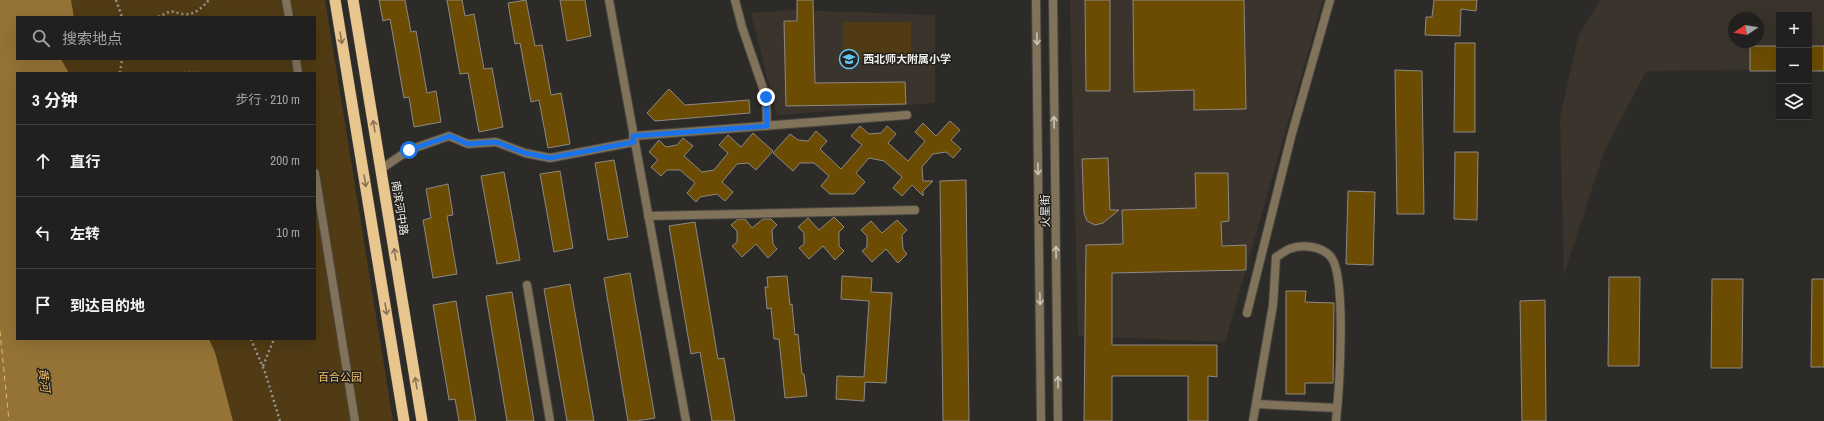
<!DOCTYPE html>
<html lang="zh">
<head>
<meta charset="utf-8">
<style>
	:root { --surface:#22201e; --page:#2a2827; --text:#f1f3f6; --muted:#a2a3a4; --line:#3f3e3c }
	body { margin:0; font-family:"Archivo Narrow","Noto Sans SC",sans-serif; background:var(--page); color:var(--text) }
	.controls { position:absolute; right:12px; top:12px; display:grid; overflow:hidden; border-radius:0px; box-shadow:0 4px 16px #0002 }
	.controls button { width:36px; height:36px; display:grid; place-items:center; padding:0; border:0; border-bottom:1px solid var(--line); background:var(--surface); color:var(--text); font:20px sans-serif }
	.compass { position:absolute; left:1728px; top:12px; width:36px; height:36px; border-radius:50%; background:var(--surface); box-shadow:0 4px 16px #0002; rotate:258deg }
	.stop { position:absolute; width:12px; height:12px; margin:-9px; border:3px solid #1a73e8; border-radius:50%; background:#fff }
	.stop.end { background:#1a73e8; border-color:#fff; box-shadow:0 1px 4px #0008 }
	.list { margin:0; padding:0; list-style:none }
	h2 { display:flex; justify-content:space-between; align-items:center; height:52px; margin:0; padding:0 16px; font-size:17px }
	h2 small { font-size:13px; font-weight:400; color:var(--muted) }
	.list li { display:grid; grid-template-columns:26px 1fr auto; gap:12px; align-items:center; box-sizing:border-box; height:72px; padding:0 16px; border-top:1px solid var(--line) }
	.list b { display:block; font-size:15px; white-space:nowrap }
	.list em { font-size:13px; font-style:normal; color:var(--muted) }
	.icon { flex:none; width:22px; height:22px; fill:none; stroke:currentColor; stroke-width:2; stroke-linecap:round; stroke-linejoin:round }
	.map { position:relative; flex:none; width:1824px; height:421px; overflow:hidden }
	.search { position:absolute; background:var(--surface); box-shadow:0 4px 16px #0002; left:16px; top:16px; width:300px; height:44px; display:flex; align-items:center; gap:10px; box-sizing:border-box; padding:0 14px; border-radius:0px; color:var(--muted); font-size:15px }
	.panel { position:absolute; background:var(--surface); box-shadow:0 4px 16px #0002; left:16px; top:72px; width:300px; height:268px; border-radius:0px }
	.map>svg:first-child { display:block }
</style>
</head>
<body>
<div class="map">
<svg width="1824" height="421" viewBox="0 0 1824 421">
	<rect width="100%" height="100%" fill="#2d2b28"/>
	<!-- built -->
	<path fill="#3a342c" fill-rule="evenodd" d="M1070 0H1323L1225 342 1078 336Z
		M1601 0H1824V68H1809V15H1779V69L1646 71 1604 152 1564 274 1560 117 1579 34ZM1734 18H1758V42H1734Z
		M793 10 935 15V103L777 115 751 13Z"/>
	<!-- green -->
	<path fill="#503b14" d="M71 0H325L393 421H233L215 352 209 339H315V73H69L61 59H315V17H74Z
		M843 22H911V59H843Z"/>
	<!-- water -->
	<path fill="#957336" d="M0 0H71L74 17H17V59H61L69 73H17V339H209L215 352 233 421H0Z"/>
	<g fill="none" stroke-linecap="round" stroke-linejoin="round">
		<!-- ferry -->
		<path stroke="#eab961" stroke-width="1" stroke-dasharray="5 4" stroke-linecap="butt" d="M0 331 9 421"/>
	</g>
	<!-- building -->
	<path fill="#6c4c02" stroke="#8c8985" d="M379 0H405L411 32 416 31 427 93 436 91 441 122 414 127 409 97 404 98 390 19 383 21Z
		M447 0H462L465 16 474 14 484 69 492 68 503 127 479 132 468 73 460 74Z
		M526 0 535 46 542 45 551 95 561 93 570 144 548 148 539 100 531 102 520 43 515 44 508 3Z
		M560 0H585L591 36 567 41Z
		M797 0H813L815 83 905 82 906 104 786 106 784 21H797Z
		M1085 0H1110V91H1086Z
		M1133 0H1244L1246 109 1194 110V90L1134 92Z
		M1434 0H1477L1476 11 1461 9 1460 36 1425 35 1426 17H1432Z
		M1455 43H1475V132H1454Z
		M1750 46H1779V71H1750Z
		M1809 46H1824V71H1809Z
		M1395 70 1422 71 1424 214H1397Z
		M669 89 685 105 749 100 750 113 655 121 647 113Z
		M950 121 960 130 951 140 961 149 953 158 946 152 933 154 922 167 923 181H933L923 191V196L912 185 902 196 893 188 902 177 884 161 869 158 856 173 865 182 854 194H830L821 186 829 176 814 163H800L793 171 773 153 790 134 798 140 808 141 816 131 827 141 820 149 841 169 862 145 851 136 860 126 869 134 881 133 887 126 896 134 888 143 908 161 925 141 915 132 923 123 936 136Z
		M753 133 773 151 756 170 748 163 737 164 722 182 733 192 725 201 717 194 700 197 696 202 687 193 695 183 680 170H667L661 176 651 167 658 160 649 152 659 140 666 147 677 145 683 138 693 146 684 156 702 172 714 170 728 153 719 145 728 135 741 147Z
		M1455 152H1478L1477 220 1454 219Z
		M1108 158 1110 210H1119L1103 223 1095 225 1087 221 1084 213 1082 159Z
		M614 160 628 237 608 240 595 163Z
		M560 171 573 248 554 252 540 174Z
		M504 172 520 260 497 264 481 176Z
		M1195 173H1228L1229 221 1221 222 1222 246 1246 245V270L1112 273V345H1217V377L1208 376V421H1188V376H1112V421H1084L1086 245 1123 244 1122 210 1196 208Z
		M966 180 969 421H943L940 181Z
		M448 184 453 215 447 216 457 274 433 278 423 220 431 218 426 189Z
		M1348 191 1375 192 1373 265 1346 264Z
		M834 217 844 227 839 232V246L844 251 835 260 823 246 809 259 799 248 804 244V233L798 227 808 218 819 230Z
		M738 219H745L752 228 763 219H771L777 225 772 230 773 244 777 249 768 258 756 244 742 257 732 246 737 242V231L731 225Z
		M897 220 907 230 902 235 903 249 907 254 898 263 886 249 872 262 862 251 867 247V236L861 230 871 221 882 233Z
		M695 222 718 359 724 358 735 421H712L700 352 691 354 669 226Z
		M630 273 655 418 637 421H628L604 278Z
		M787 276 790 305 792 304 795 335 798 334 802 374H804L807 396 785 398 779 339H774L771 308 767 309 765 287H768L767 277Z
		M842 276 872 278 871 292 892 293 886 383 865 382 864 401 836 399 837 376 864 377 869 301 841 299Z
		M1609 277H1640L1639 366H1608Z
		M1712 279H1743L1742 368H1711Z
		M1812 279H1824V367H1811Z
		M570 284 594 421H567L544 289Z
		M1286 291H1306L1305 302 1334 303 1333 383H1305V394H1286Z
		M512 292 534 421H507L486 296Z
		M1545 300 1546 421H1522L1520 301Z
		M456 301 476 421H459L455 399 449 400 433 305Z"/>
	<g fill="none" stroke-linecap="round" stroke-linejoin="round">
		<defs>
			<path id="pedestrian" d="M286 0 289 17
				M296 59 298 73
				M315 173 355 421"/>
			<path id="minor" d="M609 0 686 421
				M735 0 742 27 766 97 767 126
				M633 136 907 115
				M381 169 409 150 449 136 468 144 496 142 525 153 550 158 634 142
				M648 216 915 210
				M527 285 550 421
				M1247 313 1291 137 1330 0
				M1257 404 1337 408
				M1253 421 1273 305 1276 257C1280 255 1285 251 1289 249 1303 244 1322 246 1331 257 1347 277 1339 392 1336 421"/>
			<path id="tertiary" d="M1036 0 1041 421
				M1053 0 1058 421"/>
			<path id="trunk" d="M335 0 404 421
				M353 0 422 421"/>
		</defs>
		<!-- pedestrian casing -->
		<use href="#pedestrian" stroke="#484643" stroke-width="10"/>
		<!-- minor casing -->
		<use href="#minor" stroke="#484643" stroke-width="10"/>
		<!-- tertiary casing -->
		<use href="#tertiary" stroke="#484643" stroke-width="10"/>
		<!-- trunk casing -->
		<use href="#trunk" stroke="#484643" stroke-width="12"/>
		<!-- path -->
		<path stroke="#979592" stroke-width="2.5" stroke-dasharray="2 3" stroke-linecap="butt" d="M116 0 122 17
			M158 17 171 11C190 17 195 15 209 0
			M120 73 122 59
			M183 73H199
			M251 339 265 372 280 421
			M263 366 274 339"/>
		<!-- pedestrian -->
		<use href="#pedestrian" stroke="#81725a" stroke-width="8"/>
		<!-- minor -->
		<use href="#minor" stroke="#81725a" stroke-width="8"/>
		<!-- tertiary -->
		<use href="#tertiary" stroke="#81725a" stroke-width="8"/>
		<!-- trunk -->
		<use href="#trunk" stroke="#e8c68d" stroke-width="11"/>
	</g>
	<!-- one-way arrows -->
	<defs><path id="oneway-shaft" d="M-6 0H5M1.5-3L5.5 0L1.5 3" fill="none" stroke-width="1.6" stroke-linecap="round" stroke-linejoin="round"/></defs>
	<g stroke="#867456">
		<use href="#oneway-shaft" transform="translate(341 38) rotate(81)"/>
		<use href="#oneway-shaft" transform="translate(374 126) rotate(-99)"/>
		<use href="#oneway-shaft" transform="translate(365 181) rotate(81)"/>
		<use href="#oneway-shaft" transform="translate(395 254) rotate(-99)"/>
		<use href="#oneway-shaft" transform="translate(386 309) rotate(81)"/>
		<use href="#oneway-shaft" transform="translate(416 383) rotate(-100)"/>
	</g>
	<g stroke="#c9c3b9">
		<use href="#oneway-shaft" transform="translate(1037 39) rotate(89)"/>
		<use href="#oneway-shaft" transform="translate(1054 122) rotate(-91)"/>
		<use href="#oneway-shaft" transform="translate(1038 169) rotate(89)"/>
		<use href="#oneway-shaft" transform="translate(1056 252) rotate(-91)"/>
		<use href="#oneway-shaft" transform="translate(1040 299) rotate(89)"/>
		<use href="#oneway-shaft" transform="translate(1058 382) rotate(-91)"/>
	</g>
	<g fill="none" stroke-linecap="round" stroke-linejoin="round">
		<!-- route -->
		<path stroke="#1a73e8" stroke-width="5" d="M409 150 450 136 468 144 496 142 525 153 550 158 634 142 633 136 767 126 766 97"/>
	</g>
	<!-- icons -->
	<defs>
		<symbol id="school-ring" viewBox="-11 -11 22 22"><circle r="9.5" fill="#23211e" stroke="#66c4ef" stroke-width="1.5"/><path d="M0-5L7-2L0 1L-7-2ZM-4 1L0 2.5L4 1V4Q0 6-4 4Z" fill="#66c4ef"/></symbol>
	</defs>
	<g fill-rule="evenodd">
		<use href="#school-ring" x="838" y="48" width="22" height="22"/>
	</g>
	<g text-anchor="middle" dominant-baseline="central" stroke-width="3" stroke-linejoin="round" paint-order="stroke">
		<!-- poi labels -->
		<g font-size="11" font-weight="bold" fill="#f0efec" stroke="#23211e" text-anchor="start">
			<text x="863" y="59">西北师大附属小学</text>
		</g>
		<!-- street labels -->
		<g font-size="11" fill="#f0efec" stroke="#23211e">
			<text transform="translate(400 208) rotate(81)">南滨河中路</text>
			<text transform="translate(1045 211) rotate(-91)">火星街</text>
		</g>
		<!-- park labels -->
		<g font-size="11" fill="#f2c169" stroke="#23211e">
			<text x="340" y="377">百合公园</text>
		</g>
		<!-- water labels -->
		<g font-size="12" font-style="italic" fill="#eab961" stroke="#23211e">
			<text transform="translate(44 380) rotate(83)">黄河</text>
		</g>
	</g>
</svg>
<div class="controls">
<button>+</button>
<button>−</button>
<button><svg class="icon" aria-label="layers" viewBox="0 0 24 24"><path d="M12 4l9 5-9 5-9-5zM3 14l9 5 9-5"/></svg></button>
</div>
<svg class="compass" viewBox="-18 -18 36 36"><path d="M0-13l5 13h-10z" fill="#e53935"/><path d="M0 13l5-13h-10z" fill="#a2a3a4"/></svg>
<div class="stop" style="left:409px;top:150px"></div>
<div class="stop end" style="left:766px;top:97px"></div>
<div class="search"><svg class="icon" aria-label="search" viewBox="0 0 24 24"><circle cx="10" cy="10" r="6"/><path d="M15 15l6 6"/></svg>搜索地点</div>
<section class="panel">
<h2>3 分钟<small>步行 · 210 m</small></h2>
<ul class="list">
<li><svg class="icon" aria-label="ahead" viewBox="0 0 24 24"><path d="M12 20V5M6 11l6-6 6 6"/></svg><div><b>直行</b></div><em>200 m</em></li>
<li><svg class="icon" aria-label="left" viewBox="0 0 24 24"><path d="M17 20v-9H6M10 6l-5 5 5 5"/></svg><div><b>左转</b></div><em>10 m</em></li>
<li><svg class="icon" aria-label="arrive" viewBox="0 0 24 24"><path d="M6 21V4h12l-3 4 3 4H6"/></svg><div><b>到达目的地</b></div></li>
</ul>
</section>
</div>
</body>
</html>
